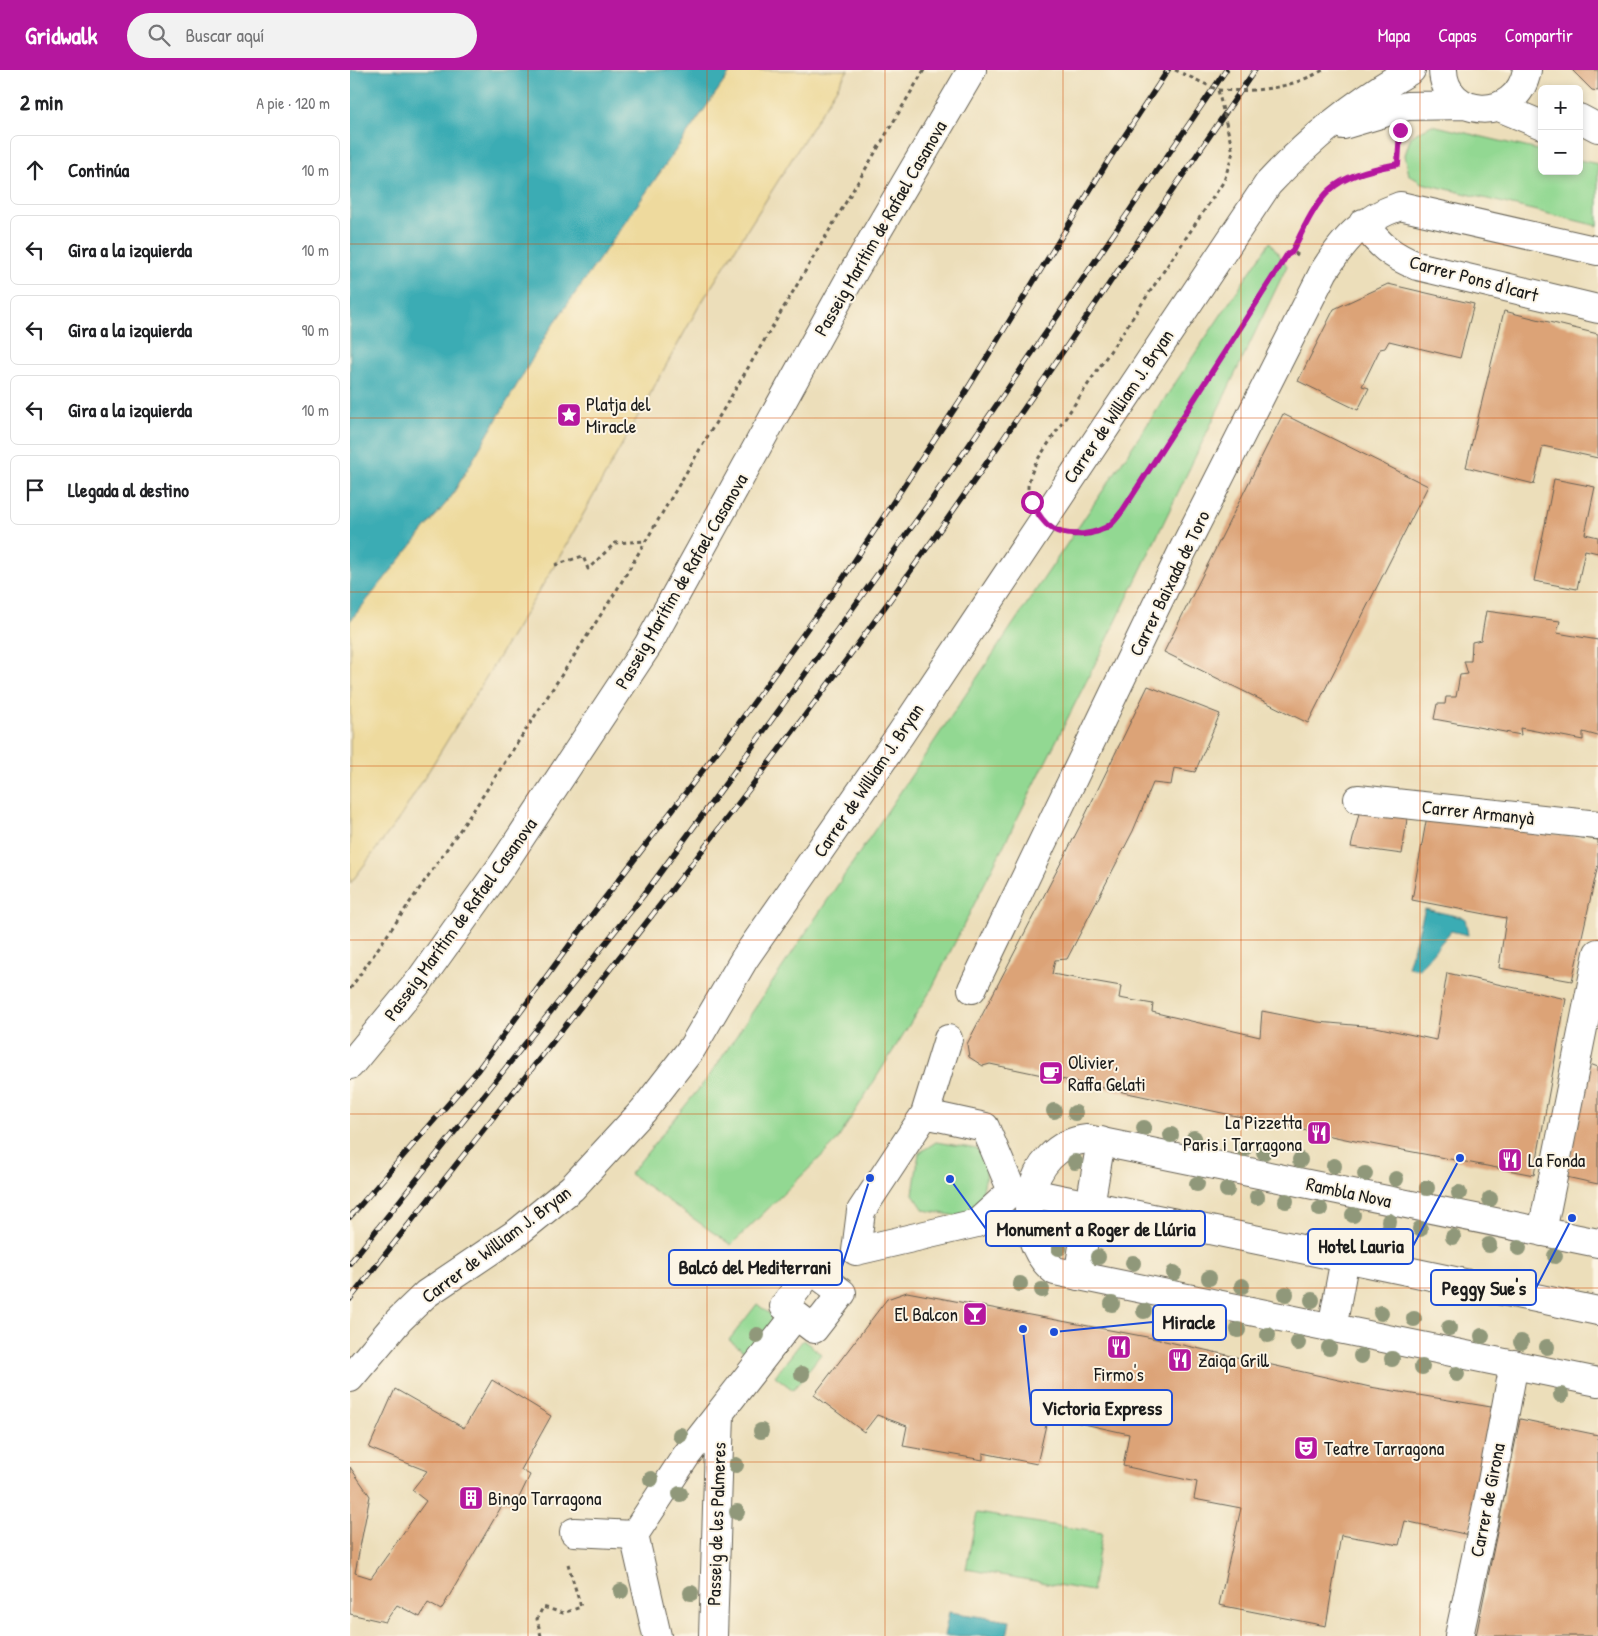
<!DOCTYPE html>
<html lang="es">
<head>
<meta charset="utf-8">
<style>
	:root { --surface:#fff; --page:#f2f2f2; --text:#202124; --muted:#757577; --line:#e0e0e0; --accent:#b5179e }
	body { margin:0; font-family:"Patrick Hand",sans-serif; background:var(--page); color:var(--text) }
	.controls { position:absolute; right:15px; top:15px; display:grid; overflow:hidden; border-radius:8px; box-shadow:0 2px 8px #0003 }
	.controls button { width:45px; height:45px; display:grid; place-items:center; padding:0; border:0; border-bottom:1px solid var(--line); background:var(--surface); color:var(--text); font:25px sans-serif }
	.stop { position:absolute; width:15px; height:15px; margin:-11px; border:4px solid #b5179e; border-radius:50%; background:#fff }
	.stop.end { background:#b5179e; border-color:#fff; box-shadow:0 1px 5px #0008 }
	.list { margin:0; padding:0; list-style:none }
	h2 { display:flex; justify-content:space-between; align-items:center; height:65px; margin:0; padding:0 20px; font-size:21px }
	h2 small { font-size:16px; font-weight:400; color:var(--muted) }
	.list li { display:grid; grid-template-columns:32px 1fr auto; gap:15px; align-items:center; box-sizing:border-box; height:70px; margin:0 10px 10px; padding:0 10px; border:1px solid var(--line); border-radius:8px }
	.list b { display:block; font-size:19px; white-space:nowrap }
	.list em { font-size:16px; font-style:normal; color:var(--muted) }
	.icon { flex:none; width:28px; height:28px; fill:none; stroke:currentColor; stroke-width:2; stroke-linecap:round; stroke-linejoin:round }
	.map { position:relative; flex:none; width:1248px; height:1566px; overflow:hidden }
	header { display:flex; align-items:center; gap:30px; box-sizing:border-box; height:70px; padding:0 25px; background:var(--accent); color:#fff }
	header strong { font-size:24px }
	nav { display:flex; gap:28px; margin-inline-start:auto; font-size:18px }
	.search { width:350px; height:45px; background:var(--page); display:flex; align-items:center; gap:12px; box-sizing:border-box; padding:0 18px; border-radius:28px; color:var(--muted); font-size:19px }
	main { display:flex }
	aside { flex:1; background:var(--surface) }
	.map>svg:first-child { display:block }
</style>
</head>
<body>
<header>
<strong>Gridwalk</strong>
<div class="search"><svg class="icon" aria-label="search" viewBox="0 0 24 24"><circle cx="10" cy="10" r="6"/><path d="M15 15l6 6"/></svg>Buscar aquí</div>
<nav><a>Mapa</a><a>Capas</a><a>Compartir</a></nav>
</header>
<main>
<aside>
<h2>2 min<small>A pie · 120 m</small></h2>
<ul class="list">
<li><svg class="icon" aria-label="ahead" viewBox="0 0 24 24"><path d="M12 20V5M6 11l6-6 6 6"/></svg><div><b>Continúa</b></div><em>10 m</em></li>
<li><svg class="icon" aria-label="left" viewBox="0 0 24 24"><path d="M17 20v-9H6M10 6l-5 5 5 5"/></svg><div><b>Gira a la izquierda</b></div><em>10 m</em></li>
<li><svg class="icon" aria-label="left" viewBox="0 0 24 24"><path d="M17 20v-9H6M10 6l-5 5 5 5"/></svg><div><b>Gira a la izquierda</b></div><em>90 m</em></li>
<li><svg class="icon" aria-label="left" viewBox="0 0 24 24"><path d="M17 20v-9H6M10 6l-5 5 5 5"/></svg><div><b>Gira a la izquierda</b></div><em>10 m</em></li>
<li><svg class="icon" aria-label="arrive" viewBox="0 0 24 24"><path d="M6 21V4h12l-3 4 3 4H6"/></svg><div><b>Llegada al destino</b></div></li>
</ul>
</aside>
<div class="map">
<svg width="1248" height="1566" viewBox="0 0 1248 1566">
	<rect width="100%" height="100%" fill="#fcf5e5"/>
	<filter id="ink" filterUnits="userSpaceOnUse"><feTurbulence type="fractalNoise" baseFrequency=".02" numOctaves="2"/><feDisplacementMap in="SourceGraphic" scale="10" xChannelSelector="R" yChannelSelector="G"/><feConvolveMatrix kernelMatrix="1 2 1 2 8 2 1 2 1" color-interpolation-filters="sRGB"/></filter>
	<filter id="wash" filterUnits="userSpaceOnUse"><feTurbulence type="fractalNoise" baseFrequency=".0096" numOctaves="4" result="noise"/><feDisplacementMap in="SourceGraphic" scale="20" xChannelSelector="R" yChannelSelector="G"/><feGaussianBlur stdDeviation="1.12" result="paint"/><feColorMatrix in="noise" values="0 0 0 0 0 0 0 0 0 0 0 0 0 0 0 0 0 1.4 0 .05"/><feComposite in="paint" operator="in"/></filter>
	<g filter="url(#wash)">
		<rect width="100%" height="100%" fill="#ecdeba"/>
		<!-- green -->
		<path fill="#92d892" stroke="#577a57" d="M1082 55 1192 81V101H1229V90L1248 94V156L1072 113 1059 105 1055 85 1061 66Z
			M920 172 937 196 758 568 581 920 486 1072 381 1175 280 1104 360 1005Z
			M586 1072 627 1079 638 1095 629 1140 612 1147 574 1140 563 1124 569 1083Z
			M407 1234 425 1248 397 1284 379 1270Z
			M453 1270 471 1284 443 1320 425 1306Z
			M627 1443 752 1463 742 1521 616 1499Z"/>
		<!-- sand -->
		<path fill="#eeda9e" stroke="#857b5d" d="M382 0H498L348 238 205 495 51 746 0 814V551L101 427 198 262Z"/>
		<!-- water -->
		<path fill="#3aacb4" stroke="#2b6468" d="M0 0H382L198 262 101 427 0 551Z
			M1075 839 1115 848 1118 865 1101 861 1069 899 1058 897Z
			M599 1542 660 1551 657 1566H594Z"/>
		<g id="blocks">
			<!-- building -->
			<path fill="#dca377" d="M1222 0H1248V21L1242 20Z
				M1038 214 1124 234 1110 288 1039 271 1035 278 1030 279 1012 316 1019 318 1008 340 948 311 984 239Z
				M1154 241 1248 264V388L1193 376 1184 414 1116 397Z
				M933 344 1078 416 958 653 814 582Z
				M1204 409 1245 417 1235 464 1248 467V483L1235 480 1227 519 1184 511Z
				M1136 541 1210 551 1207 563 1248 570V666L1233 662V670L1170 658 1171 665 1084 649 1087 634H1095L1096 627H1106L1110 605 1118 604 1114 591H1121L1122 572 1131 570Z
				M798 616 870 644 845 702 824 698 821 715 803 713 783 761 717 889 705 890 702 904 771 916 769 928 803 934 802 942 910 967 912 941 968 952 1026 957 1086 970 1097 903 1216 929 1184 1105 1000 1070 640 994 633 996 619 987 617 974 730 756Z
				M1010 739 1058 742 1052 784 1001 777Z
				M1077 746 1248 770V795L1222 911 1149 898 1156 848 1062 830Z
				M1240 994 1248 997V1114L1216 1107Z
				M557 1222 797 1267 1020 1317 1147 1338 1119 1465 1055 1451 1049 1475 991 1465 976 1556 869 1535 891 1438 844 1429 847 1412 773 1396 779 1364 698 1346 687 1394 633 1383V1390L553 1376 557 1356 527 1345 514 1362 464 1325 537 1229Z
				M142 1310 201 1346 171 1400 180 1405 165 1436 154 1432 91 1540 78 1533 70 1547 47 1535 35 1552 0 1544V1397L20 1426 5 1503 21 1508 76 1431 62 1420 77 1401 19 1378 45 1319 114 1358Z
				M1170 1349 1248 1365V1566H1126Z"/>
		</g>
	</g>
	<g filter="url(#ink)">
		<use href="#blocks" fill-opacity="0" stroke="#656053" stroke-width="1"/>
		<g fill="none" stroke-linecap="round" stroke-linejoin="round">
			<defs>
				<path id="pedestrian" d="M681 1123 995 1188 982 1258
					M506 1181 627 1153 662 1121 635 1057 575 1044
					M506 1181 511 1141 575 1044 598 969
					M995 1188 1248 1241
					M461 1200 492 1223 464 1259 434 1236Z
					M728 1206 751 1071
					M224 1462 284 1465
					M307 1566 284 1465 336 1386 446 1245
					M363 1566 370 1343"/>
				<path id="minor" d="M1093 0C1094 48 1167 55 1177 0
					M1149 37 1192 55
					M1229 48 1248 58
					M993 55 1057 36 1116 35
					M1013 153C1030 176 1041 185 1067 196L1248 239
					M1008 729 1248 755
					M622 919 832 482 974 201C996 167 1011 150 1050 136L1248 181
					M0 995 70 910 153 794 298 575 504 201 622 0
					M1192 1162 1248 883
					M1248 1173 737 1069C676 1075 659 1166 705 1201L1248 1312
					M0 1308 49 1250 76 1224 168 1162 222 1118 293 1041 342 978 395 888 550 665 918 114C959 70 1008 30 1061 0
					M1109 1566 1140 1422 1164 1294"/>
			</defs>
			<!-- pedestrian casing -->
			<use href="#pedestrian" stroke="#656053" stroke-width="30"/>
			<!-- minor casing -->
			<use href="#minor" stroke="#656053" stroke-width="30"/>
			<!-- path -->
			<path stroke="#656053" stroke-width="3" stroke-dasharray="4 4" stroke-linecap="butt" d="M948 185 942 181C972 120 979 107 1048 94L1049 73
				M205 495 233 486 238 499 265 473 295 471
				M0 919 123 741 265 523 574 0
				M191 1566 187 1549 193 1537 213 1543 231 1537 218 1494"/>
			<!-- pedestrian -->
			<use href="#pedestrian" stroke="#fff" stroke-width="28"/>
			<!-- minor -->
			<use href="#minor" stroke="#fff" stroke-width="28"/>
			<defs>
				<path id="rail" d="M0 1147 127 1001 238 850 386 657 488 516 613 326 758 91 818 0
					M0 1193 293 826 376 713 582 429 876 0
					M0 1229C166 1018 334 809 494 593 637 399 768 198 905 0"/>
			</defs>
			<!-- rail casing -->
			<use href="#rail" stroke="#1c1c1c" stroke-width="5.5"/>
			<!-- rail -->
			<use href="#rail" stroke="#fcf5e5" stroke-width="4" stroke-dasharray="11" stroke-linecap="butt"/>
			<!-- path-bridge -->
			<path stroke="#656053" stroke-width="3" stroke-dasharray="4 4" stroke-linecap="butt" d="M825 0 868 20 883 82 874 111 686 392C683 400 678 409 678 418 680 458 729 479 760 455 765 451 769 445 773 440L937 185 942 181
				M868 20C906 22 940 19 973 0"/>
		</g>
		<!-- trees -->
		<g fill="#90987a">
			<circle cx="704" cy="1041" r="8"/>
			<circle cx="725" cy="1043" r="8"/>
			<circle cx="794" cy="1058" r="8"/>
			<circle cx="821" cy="1065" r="8"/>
			<circle cx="844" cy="1068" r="8"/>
			<circle cx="894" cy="1079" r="8"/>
			<circle cx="914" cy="1082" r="8"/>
			<circle cx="950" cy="1090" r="8"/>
			<circle cx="725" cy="1092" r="8"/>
			<circle cx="984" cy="1096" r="8"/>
			<circle cx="1015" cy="1104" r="8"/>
			<circle cx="1046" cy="1109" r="8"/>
			<circle cx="847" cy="1114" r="8"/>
			<circle cx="1077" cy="1118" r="8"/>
			<circle cx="877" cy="1120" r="8"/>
			<circle cx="1109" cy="1123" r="8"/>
			<circle cx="907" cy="1127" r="8"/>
			<circle cx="1140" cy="1129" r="8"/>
			<circle cx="936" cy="1131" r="8"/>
			<circle cx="970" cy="1139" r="8"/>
			<circle cx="1003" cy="1145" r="8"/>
			<circle cx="1039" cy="1151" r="8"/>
			<circle cx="1070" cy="1159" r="8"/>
			<circle cx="1103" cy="1167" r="8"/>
			<circle cx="1139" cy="1175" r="8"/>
			<circle cx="709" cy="1178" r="8"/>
			<circle cx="1169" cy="1178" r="8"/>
			<circle cx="1205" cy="1186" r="8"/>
			<circle cx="748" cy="1187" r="8"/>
			<circle cx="783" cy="1193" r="8"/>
			<circle cx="824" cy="1203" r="8"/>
			<circle cx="859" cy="1208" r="8"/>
			<circle cx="670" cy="1214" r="8"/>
			<circle cx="892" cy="1216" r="8"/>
			<circle cx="692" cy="1220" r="8"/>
			<circle cx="936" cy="1224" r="8"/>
			<circle cx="962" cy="1230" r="8"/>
			<circle cx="762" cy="1234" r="8"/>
			<circle cx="794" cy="1241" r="8"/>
			<circle cx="1031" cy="1243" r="8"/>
			<circle cx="1064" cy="1249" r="8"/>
			<circle cx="1099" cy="1258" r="8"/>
			<circle cx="888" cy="1260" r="8"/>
			<circle cx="407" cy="1265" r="8"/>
			<circle cx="918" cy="1265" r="8"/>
			<circle cx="1132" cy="1266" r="8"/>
			<circle cx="1171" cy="1272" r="8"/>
			<circle cx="948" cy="1273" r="8"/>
			<circle cx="1197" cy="1277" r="8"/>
			<circle cx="979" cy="1278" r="8"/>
			<circle cx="1011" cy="1286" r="8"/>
			<circle cx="1042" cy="1289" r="8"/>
			<circle cx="1072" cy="1297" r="8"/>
			<circle cx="452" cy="1304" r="8"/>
			<circle cx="1107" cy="1304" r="8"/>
			<circle cx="1211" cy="1325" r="8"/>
			<circle cx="411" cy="1361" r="8"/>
			<circle cx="330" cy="1365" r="8"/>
			<circle cx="386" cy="1395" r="8"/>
			<circle cx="301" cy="1409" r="8"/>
			<circle cx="330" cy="1424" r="8"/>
			<circle cx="387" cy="1442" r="8"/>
			<circle cx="271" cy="1521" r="8"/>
			<circle cx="341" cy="1523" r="8"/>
		</g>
	</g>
	<g fill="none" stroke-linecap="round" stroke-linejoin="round" filter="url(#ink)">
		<!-- route -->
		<path stroke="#b5179e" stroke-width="6" d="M682 432C694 458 706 466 734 464 742 463 753 460 760 455 765 451 769 445 773 440L937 185 942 182C972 120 979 107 1048 94L1050 60"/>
	</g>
	<!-- grid -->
	<path fill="none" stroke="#d4530e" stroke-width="1" stroke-opacity="0.55" d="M178 0V1566M357 0V1566M535 0V1566M713 0V1566M891 0V1566M1070 0V1566M0 174H1248M0 348H1248M0 522H1248M0 696H1248M0 870H1248M0 1044H1248M0 1218H1248M0 1392H1248"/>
	<!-- icons -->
	<defs>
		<symbol id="sight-square" viewBox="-11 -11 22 22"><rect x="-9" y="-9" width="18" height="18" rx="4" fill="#b5179e" stroke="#fcf5e5"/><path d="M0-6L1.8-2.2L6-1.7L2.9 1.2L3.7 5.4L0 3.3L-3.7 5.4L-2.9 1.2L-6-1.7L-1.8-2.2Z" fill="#fff"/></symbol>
		<symbol id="cafe-square" viewBox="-11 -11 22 22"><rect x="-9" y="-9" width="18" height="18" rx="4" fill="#b5179e" stroke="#fcf5e5"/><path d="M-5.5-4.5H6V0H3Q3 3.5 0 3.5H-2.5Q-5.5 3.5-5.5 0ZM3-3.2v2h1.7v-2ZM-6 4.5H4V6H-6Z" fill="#fff"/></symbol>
		<symbol id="restaurant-square" viewBox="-11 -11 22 22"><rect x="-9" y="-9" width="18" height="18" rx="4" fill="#b5179e" stroke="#fcf5e5"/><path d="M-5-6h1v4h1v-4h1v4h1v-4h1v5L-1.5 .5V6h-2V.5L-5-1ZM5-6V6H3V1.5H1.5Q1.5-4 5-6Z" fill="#fff"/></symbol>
		<symbol id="bar-square" viewBox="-11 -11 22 22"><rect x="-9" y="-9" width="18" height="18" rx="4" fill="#b5179e" stroke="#fcf5e5"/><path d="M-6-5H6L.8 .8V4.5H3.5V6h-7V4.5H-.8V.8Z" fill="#fff"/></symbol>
		<symbol id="theatre-square" viewBox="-11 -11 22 22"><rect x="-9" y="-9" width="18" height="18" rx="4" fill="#b5179e" stroke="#fcf5e5"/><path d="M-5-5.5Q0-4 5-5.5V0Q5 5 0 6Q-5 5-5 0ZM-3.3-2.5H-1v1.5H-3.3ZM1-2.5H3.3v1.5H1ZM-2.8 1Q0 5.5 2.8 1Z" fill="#fff"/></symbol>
		<symbol id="building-square" viewBox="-11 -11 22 22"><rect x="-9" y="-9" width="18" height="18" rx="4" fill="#b5179e" stroke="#fcf5e5"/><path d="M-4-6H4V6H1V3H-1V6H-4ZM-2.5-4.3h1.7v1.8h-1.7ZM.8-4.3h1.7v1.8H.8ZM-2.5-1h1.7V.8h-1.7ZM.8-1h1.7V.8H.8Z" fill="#fff"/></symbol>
	</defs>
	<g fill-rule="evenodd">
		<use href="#sight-square" x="205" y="331" width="28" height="28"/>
		<use href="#cafe-square" x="687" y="989" width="28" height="28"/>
		<use href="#restaurant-square" x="955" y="1049" width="28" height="28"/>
		<use href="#restaurant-square" x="1146" y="1076" width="28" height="28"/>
		<use href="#bar-square" x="611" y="1230" width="28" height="28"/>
		<use href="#restaurant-square" x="755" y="1263" width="28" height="28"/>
		<use href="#restaurant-square" x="816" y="1276" width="28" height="28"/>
		<use href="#theatre-square" x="942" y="1364" width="28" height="28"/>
		<use href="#building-square" x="107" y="1414" width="28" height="28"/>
	</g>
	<g text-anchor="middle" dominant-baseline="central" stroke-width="4" stroke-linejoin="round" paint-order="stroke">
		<!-- street labels -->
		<g font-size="19" fill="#1c1c1c" stroke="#fcf5e5">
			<text transform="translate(530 158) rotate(-60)">Passeig Marítim de Rafael Casanova</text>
			<text transform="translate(1124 208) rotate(15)">Carrer Pons d'Icart</text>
			<text transform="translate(768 336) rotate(-56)">Carrer de William J. Bryan</text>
			<text transform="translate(331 511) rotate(-60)">Passeig Marítim de Rafael Casanova</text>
			<text transform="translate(819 513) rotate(-64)">Carrer Baixada de Toro</text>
			<text transform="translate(518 710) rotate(-56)">Carrer de William J. Bryan</text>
			<text transform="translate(1128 742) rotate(6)">Carrer Armanyà</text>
			<text transform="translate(110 849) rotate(-54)">Passeig Marítim de Rafael Casanova</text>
			<text transform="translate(999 1122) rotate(12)">Rambla Nova</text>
			<text transform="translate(146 1174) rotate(-37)">Carrer de William J. Bryan</text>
			<text transform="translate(1137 1430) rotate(-79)">Carrer de Girona</text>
			<text transform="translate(366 1454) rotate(-88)">Passeig de les Palmeres</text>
		</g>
		<!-- poi labels -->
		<g font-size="19" fill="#1c1c1c" stroke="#fcf5e5" text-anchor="start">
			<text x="236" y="334">Platja del<tspan x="236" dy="22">Miracle</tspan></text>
			<text x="718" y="992">Olivier,<tspan x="718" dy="22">Raffa Gelati</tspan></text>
			<text x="952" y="1052" text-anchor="end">La Pizzetta<tspan x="952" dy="22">Paris i Tarragona</tspan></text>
			<text x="1178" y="1090">La Fonda</text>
			<text x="608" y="1244" text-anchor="end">El Balcon</text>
			<text x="848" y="1290">Zaiqa Grill</text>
			<text x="769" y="1304" text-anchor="middle">Firmo's</text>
			<text x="974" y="1378">Teatre Tarragona</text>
			<text x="138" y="1428">Bingo Tarragona</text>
		</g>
	</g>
	<!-- callouts -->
	<path fill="none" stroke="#1d4ed8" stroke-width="2" d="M600 1109L636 1159M1110 1088L1063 1176M520 1108L492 1197M1222 1148L1186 1218M704 1262L803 1252M673 1259L681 1338"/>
	<g fill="#1d4ed8" stroke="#fcf5e5" stroke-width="2">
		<circle cx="600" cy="1109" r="5"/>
		<circle cx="1110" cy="1088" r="5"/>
		<circle cx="520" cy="1108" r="5"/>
		<circle cx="1222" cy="1148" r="5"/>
		<circle cx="704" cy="1262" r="5"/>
		<circle cx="673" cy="1259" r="5"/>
	</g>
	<g fill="#fcf5e5" stroke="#1d4ed8" stroke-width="2">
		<rect x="636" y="1141" width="219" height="35" rx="5"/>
		<rect x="958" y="1159" width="105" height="35" rx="5"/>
		<rect x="319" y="1180" width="173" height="35" rx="5"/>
		<rect x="1081" y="1200" width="105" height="35" rx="5"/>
		<rect x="803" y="1235" width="73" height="35" rx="5"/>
		<rect x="681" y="1320" width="141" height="35" rx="5"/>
	</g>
	<g font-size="20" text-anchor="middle" font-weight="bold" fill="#1c1c1c">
		<text x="746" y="1166">Monument a Roger de Llúria</text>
		<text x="1011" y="1183">Hotel Lauria</text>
		<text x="405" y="1204">Balcó del Mediterrani</text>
		<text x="1134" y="1225">Peggy Sue's</text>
		<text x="839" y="1259">Miracle</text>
		<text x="752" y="1345">Victoria Express</text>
	</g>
</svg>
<div class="controls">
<button>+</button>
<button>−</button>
</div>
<div class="stop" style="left:682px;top:432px"></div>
<div class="stop end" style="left:1050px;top:60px"></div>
</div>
</main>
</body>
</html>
